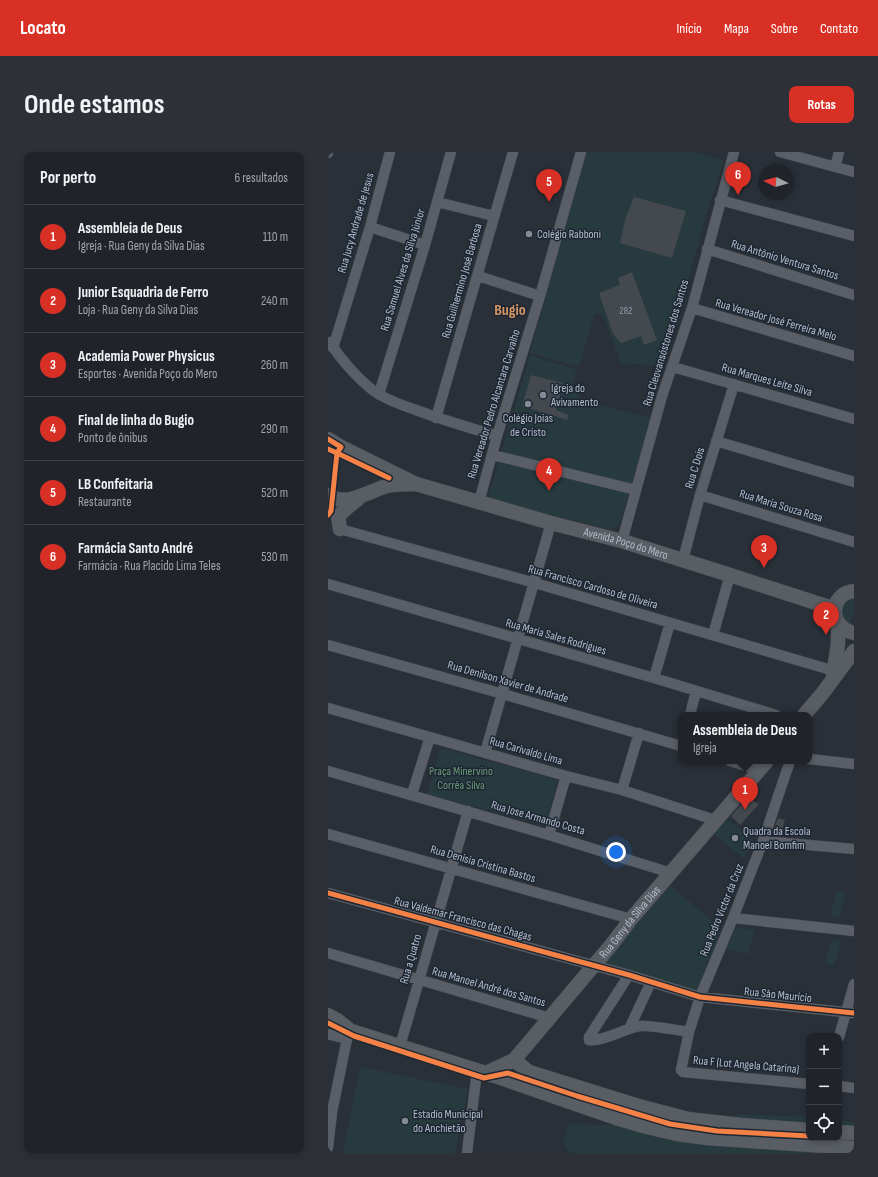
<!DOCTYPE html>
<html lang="pt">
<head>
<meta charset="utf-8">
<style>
	:root { --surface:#20242a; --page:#2d3036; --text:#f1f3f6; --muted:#a2a4a8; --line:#3d4147; --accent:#d93025 }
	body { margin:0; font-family:"Sofia Sans Condensed",sans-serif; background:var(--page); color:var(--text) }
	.controls { position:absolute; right:12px; bottom:12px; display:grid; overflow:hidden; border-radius:8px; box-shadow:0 2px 6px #0003 }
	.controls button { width:36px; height:36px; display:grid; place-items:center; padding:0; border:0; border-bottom:1px solid var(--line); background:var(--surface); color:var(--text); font:20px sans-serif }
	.compass { position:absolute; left:430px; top:12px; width:36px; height:36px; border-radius:50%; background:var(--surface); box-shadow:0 2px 6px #0003; rotate:275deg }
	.you { position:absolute; left:288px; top:700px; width:14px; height:14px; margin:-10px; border:3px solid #fff; border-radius:50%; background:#1a73e8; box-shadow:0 0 0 6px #1a73e833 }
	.badge { display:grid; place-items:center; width:26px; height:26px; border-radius:50%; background:var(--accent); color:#fff; font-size:13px; font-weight:700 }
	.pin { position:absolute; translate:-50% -33px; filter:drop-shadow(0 1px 2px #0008) }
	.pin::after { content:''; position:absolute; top:21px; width:14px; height:12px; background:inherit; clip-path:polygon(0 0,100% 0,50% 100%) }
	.popup { position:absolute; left:350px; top:560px; width:134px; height:52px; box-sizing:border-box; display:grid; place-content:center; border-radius:8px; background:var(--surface); filter:drop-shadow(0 1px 3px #0005); font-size:13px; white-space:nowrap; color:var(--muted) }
	.popup b { font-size:15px; color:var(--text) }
	.popup::after { content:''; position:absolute; left:50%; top:100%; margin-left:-8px; border:8px solid transparent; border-top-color:var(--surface) }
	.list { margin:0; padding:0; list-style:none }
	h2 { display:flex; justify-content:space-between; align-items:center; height:52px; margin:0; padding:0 16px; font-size:17px }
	h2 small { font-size:13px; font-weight:400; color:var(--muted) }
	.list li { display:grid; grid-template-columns:26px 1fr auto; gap:12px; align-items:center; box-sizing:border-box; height:64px; padding:0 16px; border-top:1px solid var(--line) }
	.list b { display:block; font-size:15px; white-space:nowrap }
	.list p { margin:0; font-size:13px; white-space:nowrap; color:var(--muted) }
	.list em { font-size:13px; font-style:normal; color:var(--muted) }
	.icon { flex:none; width:22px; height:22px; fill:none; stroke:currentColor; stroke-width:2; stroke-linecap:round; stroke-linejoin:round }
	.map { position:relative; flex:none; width:526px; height:1001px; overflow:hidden; border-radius:8px }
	header { display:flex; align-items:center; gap:24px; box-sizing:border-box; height:56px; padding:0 20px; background:var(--accent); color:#fff }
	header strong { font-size:19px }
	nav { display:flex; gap:22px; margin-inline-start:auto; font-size:14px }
	.intro { display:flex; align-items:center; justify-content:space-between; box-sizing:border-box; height:96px; padding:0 24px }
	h1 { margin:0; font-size:28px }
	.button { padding:10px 18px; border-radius:8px; background:var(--accent); color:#fff; font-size:14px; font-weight:700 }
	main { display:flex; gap:24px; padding:0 24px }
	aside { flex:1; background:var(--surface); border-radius:8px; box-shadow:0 2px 6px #0003 }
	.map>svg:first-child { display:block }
</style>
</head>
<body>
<header>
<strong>Locato</strong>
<nav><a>Início</a><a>Mapa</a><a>Sobre</a><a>Contato</a></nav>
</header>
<div class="intro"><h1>Onde estamos</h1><a class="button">Rotas</a></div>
<main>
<aside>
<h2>Por perto<small>6 resultados</small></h2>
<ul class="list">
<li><span class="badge">1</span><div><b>Assembleia de Deus</b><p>Igreja · Rua Geny da Silva Dias</p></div><em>110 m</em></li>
<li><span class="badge">2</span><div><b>Junior Esquadria de Ferro</b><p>Loja · Rua Geny da Silva Dias</p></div><em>240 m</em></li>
<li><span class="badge">3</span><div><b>Academia Power Physicus</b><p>Esportes · Avenida Poço do Mero</p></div><em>260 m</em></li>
<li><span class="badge">4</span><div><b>Final de linha do Bugio</b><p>Ponto de ônibus</p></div><em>290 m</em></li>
<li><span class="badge">5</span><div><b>LB Confeitaria</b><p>Restaurante</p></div><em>520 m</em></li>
<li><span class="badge">6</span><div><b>Farmácia Santo André</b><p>Farmácia · Rua Placido Lima Teles</p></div><em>530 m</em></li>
</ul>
</aside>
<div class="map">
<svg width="526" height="1001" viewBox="0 0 526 1001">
	<rect width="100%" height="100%" fill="#2a3038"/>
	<!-- green -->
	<path fill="#273a3e" d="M259 0H366L396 9 380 57 336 214 293 211 274 161 266 163 251 215 202 201 253 18Z
		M202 203 249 218 244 235 255 249 323 266 291 374 282 377 165 349 161 343Z
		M526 443V464L523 465 522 467 524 471 523 477 509 457Z
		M113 596 230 628 218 674 99 642Z
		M398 666 428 691 415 706 385 682Z
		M342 733 393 777 370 847 274 814Z
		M509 739 518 741 511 766 502 763Z
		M408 775 427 778 420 802 398 797Z
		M504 787 513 790 506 814 497 811Z
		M32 915 140 937 127 1001H15Z
		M411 962 481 965V986H511V968L526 970V1001H242L235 990 241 972 308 974 324 984Z"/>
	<!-- building -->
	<path fill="#444950" d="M306 45 358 59 344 106 292 91 297 68Z
		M304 120 329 188 316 193 313 184 293 191 285 182 271 141 292 133 290 126Z
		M203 223 235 231 228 258 241 263 239 268 194 254Z
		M421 644 425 649 431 652 412 673 403 664Z
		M450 666 457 668 452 684 444 682Z"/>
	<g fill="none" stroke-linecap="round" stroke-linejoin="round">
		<defs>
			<path id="street" d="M452 0 526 20
				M0 1V0
				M507 15 511 0
				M392 48 526 84
				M109 50 166 64
				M42 75 97 93
				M379 97 526 143
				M150 124 212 144
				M364 156 526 204
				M2 190C11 206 36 234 52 243 63 249 76 254 88 258 115 268 142 276 169 284
				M5 196 42 75 62 0
				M345 215 526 267
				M51 242 97 93 123 0
				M108 266 185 0
				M388 289 526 330
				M165 303 308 338
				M372 343 526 390
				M151 350 169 284 212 144 253 0
				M12 377 207 431 510 520
				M294 389 334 244 364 156 406 0
				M355 408 372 343 406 232
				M0 432 326 526 448 563
				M385 483 402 423
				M0 493 175 542 353 594
				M326 526 342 471
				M0 556 238 624 294 638 387 668
				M362 563 368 539
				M157 601 223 371
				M481 607 526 612
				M402 609 431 618
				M462 609 435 689 405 766 372 845 361 880 353 918 355 920 481 932
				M0 619 221 683 343 721
				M294 638 311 581
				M84 642 102 585
				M0 682 303 767
				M221 683 238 624
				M435 689 526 697
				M0 741 301 823 372 845 526 861
				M405 766 526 779
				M0 801 222 866
				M301 823 261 885V888C275 890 297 876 312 874 324 873 348 878 361 880
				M301 877 323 830
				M0 882 19 887
				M511 885 526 832
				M72 894 140 659
				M511 934 526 936
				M0 996 4 960 19 887 23 879
				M139 1001 149 919"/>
			<g id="secondary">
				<path id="s1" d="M0 287 13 295 88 332 223 371 294 389 402 423 507 457"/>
				<path d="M0 343C19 356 40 339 59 334 69 332 78 332 88 332"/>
				<path d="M12 377 10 364 20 355 30 347"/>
				<path d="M526 439C500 442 501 476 526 481"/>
				<path d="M505 524 510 492V471"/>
				<path d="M476 563 494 542 526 499"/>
				<path d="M0 863 9 868 23 879 167 924 288 966 319 975 349 982 379 986 526 996"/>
				<path d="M186 908 201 920 307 953 360 967 413 973 481 978"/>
				<path id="s2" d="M158 921 186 908 284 792 303 767 439 609"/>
				<path d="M511 980 526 981"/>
			</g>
		</defs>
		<!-- street casing -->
		<use href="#street" stroke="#484c53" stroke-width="11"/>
		<!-- secondary casing -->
		<use href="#secondary" stroke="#484c53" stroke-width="15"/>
		<!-- street -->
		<use href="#street" stroke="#5a5e66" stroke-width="10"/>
		<!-- secondary -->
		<use href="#secondary" stroke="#595d64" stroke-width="14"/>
		<defs>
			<path id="cycleway" d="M0 287 13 295 9 301 61 326
				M0 297 9 301 3 359 0 363
				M0 741 301 823 372 845 526 861
				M0 871 26 884 156 926 180 921 249 944 342 972 389 979 481 984"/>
		</defs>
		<!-- cycleway casing -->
		<use href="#cycleway" stroke="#1d2633" stroke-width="8"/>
		<!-- cycleway -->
		<use href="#cycleway" stroke="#f48246" stroke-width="5"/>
	</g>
	<!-- markers -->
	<g fill="#848b96" stroke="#1d2633" stroke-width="1.5">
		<circle cx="201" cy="82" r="4"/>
		<circle cx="215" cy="243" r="4"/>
		<circle cx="200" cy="252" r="4"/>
		<circle cx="407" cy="686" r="4"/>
		<circle cx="77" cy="969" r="4"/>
	</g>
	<g text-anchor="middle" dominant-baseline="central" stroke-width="3" stroke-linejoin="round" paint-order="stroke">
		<!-- number labels -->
		<g font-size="10" fill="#989fab">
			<text x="298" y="159">282</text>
		</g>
		<!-- street labels -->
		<g font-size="12" fill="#b4bcc9" stroke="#1d2633">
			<text transform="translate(28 71) rotate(-74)">Rua Jucy Andrade de Jesus</text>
			<text transform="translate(457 108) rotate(17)">Rua Antônio Ventura Santos</text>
			<text transform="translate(75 118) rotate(-73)">Rua Samuel Alves da Silva Júnior</text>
			<text transform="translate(134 129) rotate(-74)">Rua Guilhermino José Barbosa</text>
			<text transform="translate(448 168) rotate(16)">Rua Vereador José Ferreira Melo</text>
			<text transform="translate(338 191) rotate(-73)">Rua Cleovansóstones dos Santos</text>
			<text transform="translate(439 228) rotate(16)">Rua Marques Leite Silva</text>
			<text transform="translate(166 252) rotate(-73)">Rua Vereador Pedro Alcantara Carvalho</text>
			<text transform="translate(367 316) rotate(-73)">Rua C Dois</text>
			<text transform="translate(453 354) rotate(17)">Rua Maria Souza Rosa</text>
			<text stroke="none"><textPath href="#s1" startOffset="317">Avenida Poço do Mero</textPath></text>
			<text transform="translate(265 435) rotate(16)">Rua Francisco Cardoso de Oliveira</text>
			<text transform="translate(228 485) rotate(16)">Rua Maria Sales Rodrigues</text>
			<text transform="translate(180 530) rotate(16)">Rua Denilson Xavier de Andrade</text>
			<text transform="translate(198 599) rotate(16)">Rua Carivaldo Lima</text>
			<text transform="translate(210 666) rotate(16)">Rua Jose Armando Costa</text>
			<text transform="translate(155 712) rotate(16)">Rua Denisia Cristina Bastos</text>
			<text transform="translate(394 758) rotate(-68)">Rua Pedro Victor da Cruz</text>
			<text transform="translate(135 767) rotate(15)">Rua Valdemar Francisco das Chagas</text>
			<text stroke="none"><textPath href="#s2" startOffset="211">Rua Geny da Silva Dias</textPath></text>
			<text transform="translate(83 807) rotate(-74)">Rua a Quatro</text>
			<text transform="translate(161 835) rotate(16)">Rua Manoel André dos Santos</text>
			<text transform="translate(450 843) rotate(6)">Rua São Maurício</text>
			<text transform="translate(418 913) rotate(5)">Rua F (Lot Angela Catarina)</text>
		</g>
		<!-- poi labels -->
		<g font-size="12" fill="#b4bcc9" stroke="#1d2633" text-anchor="start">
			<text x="209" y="82">Colégio Rabboni</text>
			<text x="223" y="236">Igreja do<tspan x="223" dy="14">Avivamento</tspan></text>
			<text x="200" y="266" text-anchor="middle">Colégio Joias<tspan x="200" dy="14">de Cristo</tspan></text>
			<text x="415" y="679">Quadra da Escola<tspan x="415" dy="14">Manoel Bomfim</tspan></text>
			<text x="85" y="962">Estadio Municipal<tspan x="85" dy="14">do Anchietão</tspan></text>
		</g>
		<!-- park labels -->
		<g font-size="12" fill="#6b9a76" stroke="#1d2633">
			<text x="133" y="619">Praça Minervino<tspan x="133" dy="14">Corrêa Silva</tspan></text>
		</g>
		<!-- district labels -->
		<g font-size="16" font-weight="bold" fill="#d59563" stroke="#1d2633">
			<text x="182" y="158">Bugio</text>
		</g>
	</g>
</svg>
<div class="controls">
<button>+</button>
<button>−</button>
<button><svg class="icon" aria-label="locate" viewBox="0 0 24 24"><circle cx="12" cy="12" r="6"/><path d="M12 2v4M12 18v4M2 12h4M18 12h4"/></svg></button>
</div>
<svg class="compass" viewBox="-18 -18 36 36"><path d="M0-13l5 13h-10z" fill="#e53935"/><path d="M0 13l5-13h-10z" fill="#a2a4a8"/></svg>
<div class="you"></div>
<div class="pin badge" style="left:417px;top:658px">1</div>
<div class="popup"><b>Assembleia de Deus</b>Igreja</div>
<div class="pin badge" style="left:498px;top:483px">2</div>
<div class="pin badge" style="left:436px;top:416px">3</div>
<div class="pin badge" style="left:221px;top:339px">4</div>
<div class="pin badge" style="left:221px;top:50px">5</div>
<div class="pin badge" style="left:410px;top:43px">6</div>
</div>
</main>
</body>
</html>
